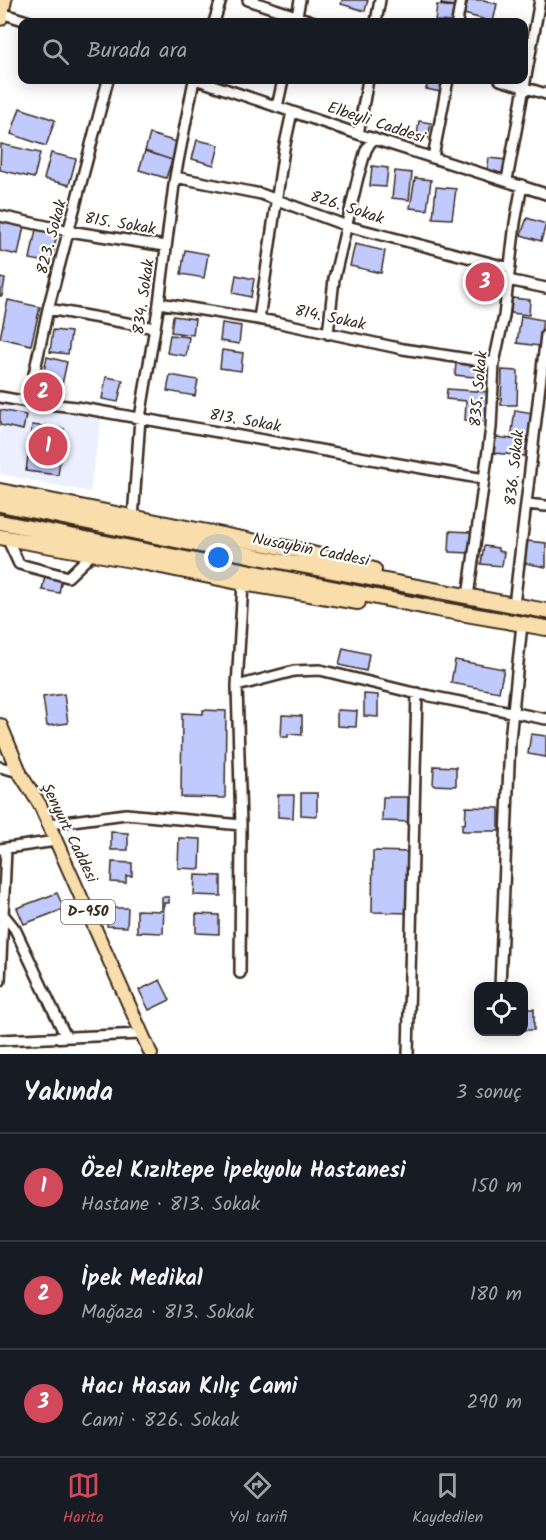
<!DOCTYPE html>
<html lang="tr">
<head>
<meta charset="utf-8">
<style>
	:root { --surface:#171b24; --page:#20242c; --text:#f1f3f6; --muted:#9ea1a6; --line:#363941; --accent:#d1495b }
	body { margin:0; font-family:Kalam,sans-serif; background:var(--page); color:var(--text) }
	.controls { position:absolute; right:18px; bottom:18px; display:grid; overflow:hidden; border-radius:12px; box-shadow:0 3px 15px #0003 }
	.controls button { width:54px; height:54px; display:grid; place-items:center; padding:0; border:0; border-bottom:2px solid var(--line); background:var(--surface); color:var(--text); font:30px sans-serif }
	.you { position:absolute; left:219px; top:558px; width:21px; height:21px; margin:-15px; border:4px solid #fff; border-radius:50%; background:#1a73e8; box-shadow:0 0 0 9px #1a73e833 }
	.badge { display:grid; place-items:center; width:39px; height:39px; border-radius:50%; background:var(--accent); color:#fff; font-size:20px; font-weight:700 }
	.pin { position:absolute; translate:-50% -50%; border:3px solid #fff; box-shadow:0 2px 6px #0006 }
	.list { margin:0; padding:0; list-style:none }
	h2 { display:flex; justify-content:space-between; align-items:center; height:78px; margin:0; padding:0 24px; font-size:26px }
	h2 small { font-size:20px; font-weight:400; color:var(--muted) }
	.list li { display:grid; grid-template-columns:39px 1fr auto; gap:18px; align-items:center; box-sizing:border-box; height:108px; padding:0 24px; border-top:2px solid var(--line) }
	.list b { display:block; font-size:22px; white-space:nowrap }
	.list p { margin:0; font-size:20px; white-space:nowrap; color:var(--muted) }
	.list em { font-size:20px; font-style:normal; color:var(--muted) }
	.icon { flex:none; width:33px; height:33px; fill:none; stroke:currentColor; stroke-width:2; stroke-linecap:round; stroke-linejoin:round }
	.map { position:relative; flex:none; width:546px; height:1054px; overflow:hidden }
	.search { position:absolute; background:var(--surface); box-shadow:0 3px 15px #0003; left:18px; right:18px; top:18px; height:66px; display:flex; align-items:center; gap:15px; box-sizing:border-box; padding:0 21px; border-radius:12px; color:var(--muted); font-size:22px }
	.sheet { height:402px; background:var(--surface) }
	nav { display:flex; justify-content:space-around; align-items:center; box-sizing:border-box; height:84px; border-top:2px solid var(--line); background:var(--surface); font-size:16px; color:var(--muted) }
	nav a { display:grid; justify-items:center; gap:3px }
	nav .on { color:var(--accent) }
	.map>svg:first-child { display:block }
</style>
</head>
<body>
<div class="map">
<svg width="546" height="1054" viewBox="0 0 546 1054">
	<rect width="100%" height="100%" fill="#fff"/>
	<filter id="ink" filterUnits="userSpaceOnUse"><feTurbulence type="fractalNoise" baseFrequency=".0167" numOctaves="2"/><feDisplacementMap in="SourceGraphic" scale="12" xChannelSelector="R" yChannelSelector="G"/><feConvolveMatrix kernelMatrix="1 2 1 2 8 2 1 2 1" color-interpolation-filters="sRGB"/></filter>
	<g filter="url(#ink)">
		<!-- built -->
		<path fill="#eceffe" d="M0 400 101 419 90 492 0 474Z"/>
		<!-- building -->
		<path fill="#c0cafc" stroke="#3b2a1e" stroke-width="1.5" d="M342 0H368L365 11 341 4Z
			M442 0H455L454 6 441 4Z
			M468 0H484L497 4 493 22 464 14Z
			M437 5 454 7 452 22 435 21Z
			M428 80H444L441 92 426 89Z
			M20 108 55 120 46 146 11 134Z
			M419 121 431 123 428 138 417 136Z
			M150 134 177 142 172 160 145 151Z
			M197 140 219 145 214 165 192 159Z
			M1 144 40 153 34 178 0 170Z
			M145 151 172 160 166 178 139 170Z
			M51 153 76 159 69 185 44 179Z
			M489 158 506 160 504 174 487 172Z
			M372 166 388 168 386 187 370 186Z
			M395 171 412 173 409 200 392 198Z
			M415 178 431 180 427 210 410 208Z
			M436 187 456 189 452 219 433 218Z
			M527 218 546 224 541 241 521 235Z
			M0 221 24 226 18 255 0 251Z
			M36 229 57 234 51 263 30 259Z
			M355 244 385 251 381 273 350 266Z
			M185 250 208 254 204 278 181 274Z
			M479 272 492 273 491 291 477 290Z
			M236 275 254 279 251 297 233 293Z
			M0 278 5 279 2 296H0Z
			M512 298 530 300 529 315 511 313Z
			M8 300 40 307 31 345 0 338Z
			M173 316 195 319 193 335 171 332Z
			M521 316 543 320 539 346 517 343Z
			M222 323 241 326 239 344 220 341Z
			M53 330 71 332 68 354 50 352Z
			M170 335 189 337 186 356 167 353Z
			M222 350 243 353 241 371 220 368Z
			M47 357 67 362 59 398 39 393Z
			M456 363 484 366 483 378 455 375Z
			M502 370 518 371 517 405H501Z
			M170 375 198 380 195 396 167 391Z
			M106 377 123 380 118 402 102 399Z
			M447 389 489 392 487 422 465 420 466 401 446 399Z
			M0 410 26 415 23 430 0 425Z
			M515 410 533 413 529 441 511 439Z
			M32 425 64 429 58 475 26 471Z
			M496 437 527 441 525 456 494 453Z
			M450 531 471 532 470 553 449 552Z
			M527 541 546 543V567L524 563Z
			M484 546 498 548V551L504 552 502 566 481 564Z
			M47 566 64 569 59 593 42 590Z
			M343 648 369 654 366 671 339 665Z
			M455 660 504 669 499 692 451 683Z
			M64 694 68 723 47 726 43 697Z
			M364 694 378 695V717L364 716Z
			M203 710 226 711 225 798 181 797 182 713 203 714Z
			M337 710 357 711 356 727 337 726Z
			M282 715 302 716V735L288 734V737H281Z
			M531 734 546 736V757L528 754Z
			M434 766 456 767V786L433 785Z
			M301 793H317V816L301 815Z
			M278 795H294L293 818 278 817Z
			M383 797H413L412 822 382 821Z
			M466 807 499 808V831H462V824H465Z
			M111 832 128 833V850H111Z
			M179 838 201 839 200 869 178 868Z
			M373 851 410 852 409 913 372 912Z
			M112 862 132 863V876H126V883L111 882Z
			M195 875 221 876V896L194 895Z
			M57 893 64 909 24 924 17 908Z
			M162 897H169V903H164L163 933 137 932V910L162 911Z
			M108 908H128L127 927 107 926Z
			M196 914 219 915V934L196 933Z
			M160 980 170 1000 149 1010 139 990Z
			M524 1009H534V1030H524Z"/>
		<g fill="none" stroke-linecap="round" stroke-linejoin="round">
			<defs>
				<path id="minor" d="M248 0 314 22
					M1 13 30 22
					M296 21 300 0
					M214 22 221 0
					M376 22 380 0
					M457 22 461 0
					M198 80 355 133 546 194
					M500 80 546 94
					M277 107 283 80
					M358 134 368 80
					M433 157 448 80
					M175 177 261 194 347 226 510 268
					M507 180 540 0
					M0 216 69 231 165 246
					M508 280 546 288
					M159 303 276 322 403 349 494 363
					M48 309 155 328
					M259 319 284 149 292 112
					M328 334 334 279 358 177 366 150 373 138
					M0 397 28 402 76 407 484 479
					M28 402 48 309 108 80
					M526 504 546 506
					M133 519 140 418 159 303 175 177 194 80
					M7 538 19 564 68 577 92 554
					M468 597 491 428 494 363 504 316 515 223 522 185
					M514 605 546 335
					M237 686 294 671 320 670 410 692 546 719
					M0 767 19 772
					M49 824 126 814 241 825
					M0 849 56 841
					M3 914 15 929 66 1037
					M240 973 241 825 237 686 243 583
					M0 981 6 849
					M500 987 510 740 522 624
					M0 1040 142 1034
					M408 1054 417 693"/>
				<path id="major" d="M19 772 40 805 151 1054"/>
				<path id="highway" d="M0 18 4 0
					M0 491 297 550 374 570
					M0 504 263 558 546 611
					M0 522 437 609 546 628
					M0 537 137 561 243 583 358 602
					M0 726 19 772"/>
			</defs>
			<!-- minor casing -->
			<use href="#minor" stroke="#3b2a1e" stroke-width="14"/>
			<!-- major casing -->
			<use href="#major" stroke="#3b2a1e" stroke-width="16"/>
			<!-- highway casing -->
			<use href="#highway" stroke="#3b2a1e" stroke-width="18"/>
			<!-- minor -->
			<use href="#minor" stroke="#fff" stroke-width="9"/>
			<!-- major -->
			<use href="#major" stroke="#f9ddab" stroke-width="12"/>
			<!-- highway -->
			<use href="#highway" stroke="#f9ddab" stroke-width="14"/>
		</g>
	</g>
	<g text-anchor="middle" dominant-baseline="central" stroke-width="4.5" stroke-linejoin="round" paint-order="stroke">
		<!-- shield labels -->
		<rect fill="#fff" stroke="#766a62" stroke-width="1.5" x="61" y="900" width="54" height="24" rx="4.5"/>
		<g font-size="15" font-weight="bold" fill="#3b2a1e">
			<text x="88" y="912">D-950</text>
		</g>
		<!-- street labels -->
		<g font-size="16" fill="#3b2a1e" stroke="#fff">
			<text transform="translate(376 123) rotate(18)">Elbeyli Caddesi</text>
			<text transform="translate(347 208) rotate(18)">826. Sokak</text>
			<text transform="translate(120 224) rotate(9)">815. Sokak</text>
			<text transform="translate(52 237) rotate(-75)">823. Sokak</text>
			<text transform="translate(144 297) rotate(-82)">834. Sokak</text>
			<text transform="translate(330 318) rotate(12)">814. Sokak</text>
			<text transform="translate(479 389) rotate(-85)">835. Sokak</text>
			<text transform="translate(245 421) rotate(10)">813. Sokak</text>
			<text transform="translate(515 468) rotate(-84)">836. Sokak</text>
			<text transform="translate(311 550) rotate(11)">Nusaybin Caddesi</text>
			<text transform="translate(69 833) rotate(64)">Şenyurt Caddesi</text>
		</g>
	</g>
</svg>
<div class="controls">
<button><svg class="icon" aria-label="locate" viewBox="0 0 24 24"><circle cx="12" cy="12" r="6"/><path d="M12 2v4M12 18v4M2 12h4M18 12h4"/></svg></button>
</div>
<div class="you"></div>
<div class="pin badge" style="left:48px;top:446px">1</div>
<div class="pin badge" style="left:43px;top:392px">2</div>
<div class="pin badge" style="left:485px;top:282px">3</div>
<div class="search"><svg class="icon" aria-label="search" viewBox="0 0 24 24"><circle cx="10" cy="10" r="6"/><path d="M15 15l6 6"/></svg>Burada ara</div>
</div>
<section class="sheet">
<h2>Yakında<small>3 sonuç</small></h2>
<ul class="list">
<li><span class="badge">1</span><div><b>Özel Kızıltepe İpekyolu Hastanesi</b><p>Hastane · 813. Sokak</p></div><em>150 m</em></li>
<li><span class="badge">2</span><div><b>İpek Medikal</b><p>Mağaza · 813. Sokak</p></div><em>180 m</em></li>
<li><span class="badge">3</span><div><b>Hacı Hasan Kılıç Cami</b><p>Cami · 826. Sokak</p></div><em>290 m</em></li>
</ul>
</section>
<nav>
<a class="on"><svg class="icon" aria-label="map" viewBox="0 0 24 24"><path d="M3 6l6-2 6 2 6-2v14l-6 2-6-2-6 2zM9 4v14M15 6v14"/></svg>Harita</a>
<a><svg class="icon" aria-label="directions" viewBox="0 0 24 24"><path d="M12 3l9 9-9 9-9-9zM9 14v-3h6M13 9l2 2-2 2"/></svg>Yol tarifi</a>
<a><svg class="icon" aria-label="saved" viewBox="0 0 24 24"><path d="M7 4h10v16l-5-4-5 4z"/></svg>Kaydedilen</a>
</nav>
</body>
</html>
